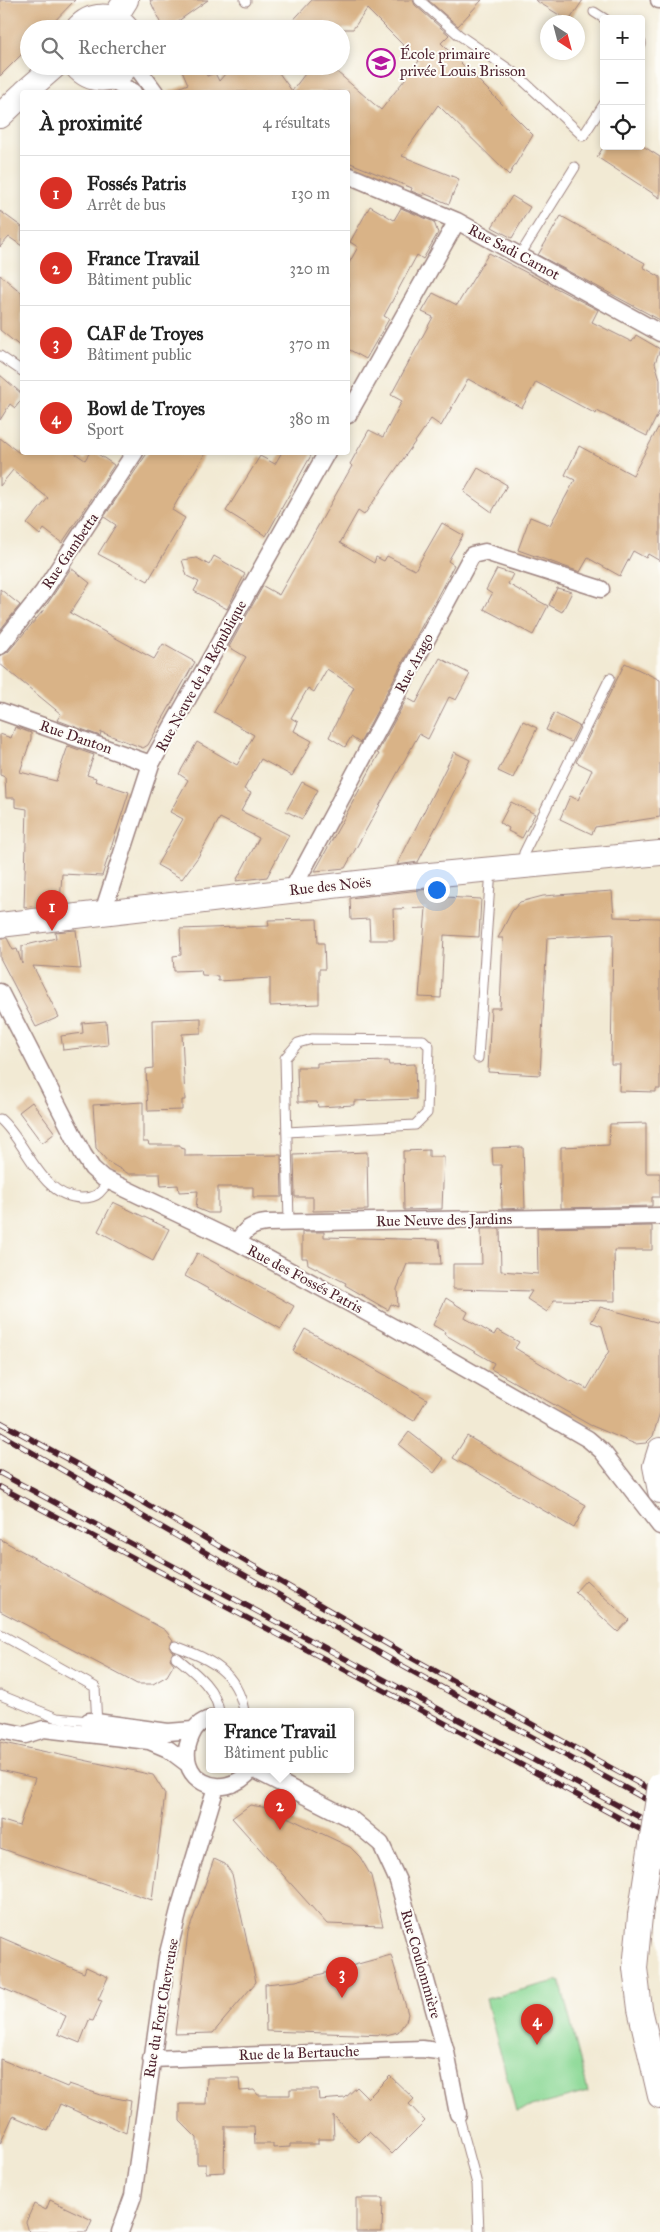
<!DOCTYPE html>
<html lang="fr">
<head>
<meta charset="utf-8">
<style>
	:root { --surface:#fff; --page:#f2f2f2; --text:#222; --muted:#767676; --line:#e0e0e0; --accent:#d93025 }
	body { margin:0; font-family:"IM FELL Great Primer",serif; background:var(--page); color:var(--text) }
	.controls { position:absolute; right:15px; top:15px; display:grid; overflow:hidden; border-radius:5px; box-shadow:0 2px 8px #0003 }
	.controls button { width:45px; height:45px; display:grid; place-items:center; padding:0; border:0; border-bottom:1px solid var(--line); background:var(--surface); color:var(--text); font:25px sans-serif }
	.compass { position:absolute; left:540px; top:15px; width:45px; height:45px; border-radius:50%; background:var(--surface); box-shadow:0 2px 8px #0003; rotate:144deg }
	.you { position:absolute; left:436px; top:889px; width:18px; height:18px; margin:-12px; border:4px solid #fff; border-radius:50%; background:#1a73e8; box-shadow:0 0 0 8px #1a73e833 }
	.badge { display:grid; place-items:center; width:32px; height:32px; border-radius:50%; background:var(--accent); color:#fff; font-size:16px; font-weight:700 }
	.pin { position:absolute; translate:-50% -41px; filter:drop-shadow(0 1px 2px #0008) }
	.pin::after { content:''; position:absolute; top:26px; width:18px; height:15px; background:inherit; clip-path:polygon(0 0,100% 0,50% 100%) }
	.popup { position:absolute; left:206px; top:1708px; width:148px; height:65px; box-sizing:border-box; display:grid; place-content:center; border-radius:5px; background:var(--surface); filter:drop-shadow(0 1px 4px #0005); font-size:16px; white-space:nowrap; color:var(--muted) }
	.popup b { font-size:19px; color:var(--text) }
	.popup::after { content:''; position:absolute; left:50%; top:100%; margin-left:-10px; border:10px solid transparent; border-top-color:var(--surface) }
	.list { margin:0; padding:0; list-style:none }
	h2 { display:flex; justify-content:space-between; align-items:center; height:65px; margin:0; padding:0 20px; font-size:21px }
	h2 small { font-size:16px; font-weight:400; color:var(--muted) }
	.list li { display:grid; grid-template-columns:32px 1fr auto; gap:15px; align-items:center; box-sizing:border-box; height:75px; padding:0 20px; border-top:1px solid var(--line) }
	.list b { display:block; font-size:19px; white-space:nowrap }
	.list p { margin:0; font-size:16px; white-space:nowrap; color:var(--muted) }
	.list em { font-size:16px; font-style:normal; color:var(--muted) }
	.icon { flex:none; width:28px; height:28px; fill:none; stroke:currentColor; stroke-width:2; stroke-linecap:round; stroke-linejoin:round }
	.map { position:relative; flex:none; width:660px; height:2232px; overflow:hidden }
	.search { position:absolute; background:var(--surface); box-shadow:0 2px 8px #0003; left:20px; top:20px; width:330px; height:55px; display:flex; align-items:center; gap:12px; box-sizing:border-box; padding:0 18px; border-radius:28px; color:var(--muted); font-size:19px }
	.panel { position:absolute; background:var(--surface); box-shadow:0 2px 8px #0003; left:20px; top:90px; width:330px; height:365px; border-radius:5px }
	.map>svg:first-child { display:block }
</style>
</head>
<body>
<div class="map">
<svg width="660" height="2232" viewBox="0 0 660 2232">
	<rect width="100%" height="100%" fill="#fdfcf7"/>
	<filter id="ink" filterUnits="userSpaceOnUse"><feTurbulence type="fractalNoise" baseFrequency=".02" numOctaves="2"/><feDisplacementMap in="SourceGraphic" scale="10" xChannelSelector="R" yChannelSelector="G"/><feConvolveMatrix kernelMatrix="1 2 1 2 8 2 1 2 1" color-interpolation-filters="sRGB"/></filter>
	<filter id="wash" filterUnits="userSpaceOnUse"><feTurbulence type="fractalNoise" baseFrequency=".0096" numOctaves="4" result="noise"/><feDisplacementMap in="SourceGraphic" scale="20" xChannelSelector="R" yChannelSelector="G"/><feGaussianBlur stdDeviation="1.12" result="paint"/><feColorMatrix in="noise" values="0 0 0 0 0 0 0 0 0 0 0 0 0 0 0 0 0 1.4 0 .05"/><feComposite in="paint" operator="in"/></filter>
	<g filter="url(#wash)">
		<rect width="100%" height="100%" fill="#f2ead4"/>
		<!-- green -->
		<path fill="#8dd997" stroke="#6c7c61" d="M560 1980 588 2092 516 2111 486 1999Z"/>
		<g id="blocks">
			<!-- building -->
			<path fill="#d9b387" d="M0 0H75L47 29H29V47L0 76Z
				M150 0H208L167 29H163Z
				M312 0H413L415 5 449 35 441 43 533 135 509 175 438 105 402 156 459 179 449 204 423 193 424 196 411 191 412 188 348 162V92H168L188 84 180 66H203L207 76 215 73 219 81 232 66H274L292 91 311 66H330L381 110 419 61 367 9 353 29H285Z
				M428 0H482L458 26Z
				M535 0H583L569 21Z
				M604 146H643L660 157V198L597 157Z
				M512 196 530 207 512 238 492 227Z
				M370 206 394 220 401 208 434 222 438 233 423 259 417 255 384 316 389 319 366 359 348 349V265L358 247 350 242Z
				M0 211 22 227V246L9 237 0 247Z
				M561 216 645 263 643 267 660 277V320L538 255Z
				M489 253 598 310 592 322 632 342 636 335 660 349 655 363 660 379V410L647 436 597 411 596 414 536 382 522 408 468 379 441 426 431 419 364 515 358 511 340 543 374 563 376 557 384 561 387 556 415 570 442 523 463 535 448 561 454 565 360 743 351 737 345 747 329 737 354 687 327 669 314 692 308 688 291 718 298 722 294 731 312 741 292 776 261 759 244 789 251 793 241 811 289 835 267 877 236 881 259 838 220 818 198 857 182 879 157 865 183 819 170 812 188 780 179 774 197 742 237 765 254 735 214 712 246 657 229 647 263 586 279 595 352 466 350 464 369 430 383 437 402 401 391 395 433 317 422 312 433 293 457 305Z
				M0 275 22 293V348L0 330Z
				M0 375 22 394V399L15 408 10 404 0 420Z
				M660 424V561L648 554 646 558 633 551 620 576 588 558 580 572 518 550 530 517 550 525 575 480 565 475 579 446 633 475Z
				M0 438 18 452H73L85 460 90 452H95L114 465 62 543 44 529 40 535 27 524 48 498 13 470 0 486Z
				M148 452H206L172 510 185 518 148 581 98 554 116 525 104 517Z
				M282 452H313L266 536 226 511 260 456 275 464Z
				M478 468 507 485 492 512 464 492Z
				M214 556 245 574 227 609 194 591 199 582 187 576 182 560 197 558 209 565Z
				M71 568 90 583 70 613 154 659 163 644 195 662 148 745 143 748 101 732 100 736 57 720 61 714 0 664V656L8 652 42 612Z
				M497 569 513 574 508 584 548 606 533 635 484 609 492 594 486 590Z
				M557 588 572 592 562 612 549 605Z
				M0 589 20 605 0 630Z
				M440 658 470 674 456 700 449 697 428 739 419 734 345 868 315 871 379 754 377 753 407 698 416 703Z
				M625 663 660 680V817L595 827 592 834 560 819 570 796 578 800 592 770 576 762Z
				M554 713 579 726 571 742 546 730Z
				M523 721 537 728 513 778 498 771Z
				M15 727 31 733V739L20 772 56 781 68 746 94 755 87 775 96 778 95 781 129 792 102 876 62 874 60 902 24 907 27 809 15 807V798H6L5 777 0 775V734L11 738Z
				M454 752 470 760 418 862 397 865Z
				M302 782 318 790 302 819 286 811Z
				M511 802 535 814 522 838 508 831 509 828 500 823Z
				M446 887 445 897 481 899 479 937 444 935 441 998 419 997 426 908 393 909 394 940H370L369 919 351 920 350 898Z
				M612 891 614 917 660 918V1089H656V1092L619 1091 620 1064H611L613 934 547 938 540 1075 488 1072 491 1008H500L503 938H498L512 911 520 902 543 896Z
				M317 919 318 943H324L325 969H319V1004L270 1006V978L218 981V976L202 975 201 970 174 971 173 956 181 955 180 929 269 926 268 920Z
				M76 930 81 969 33 966 59 1017 36 1027 0 958V938H7L13 950 17 949 22 964V946L56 938 55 932Z
				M201 1018V1033L182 1034 185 1100H182V1110L148 1111 146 1069 153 1068 152 1020Z
				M106 1021 108 1045 63 1050 61 1036 83 1033 82 1023Z
				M388 1061 389 1065 415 1064 416 1099 354 1101V1105L318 1107 317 1102H298L297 1067H317V1063Z
				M32 1102 55 1133 42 1143 19 1112Z
				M143 1102V1142H148L149 1145H180V1148L185 1149V1156L281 1155 282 1197H253V1187H218V1213H208L196 1208 198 1191 179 1192 178 1185 161 1186 160 1174H129L108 1162 96 1148 93 1105Z
				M646 1123V1173H660V1197H652V1206L561 1208V1147L609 1145 610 1124Z
				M523 1147 525 1208 502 1209 501 1165H493L492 1148Z
				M429 1150V1157H444L442 1209 404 1210 403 1151Z
				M367 1152 368 1210 313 1211V1197H295L294 1155Z
				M113 1202 169 1229 153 1261 98 1231Z
				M652 1226V1250H614L615 1301 554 1300 547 1312 527 1299 532 1291 453 1289V1264H482L481 1229H500L501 1271 538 1274 537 1228Z
				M302 1232H324V1237L439 1240 441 1264H407L397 1289 398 1307 391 1304 388 1310 345 1285 346 1283 308 1264 307 1258H302Z
				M197 1253 294 1306 281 1329 185 1276Z
				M446 1298 468 1312 465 1318 494 1335 497 1330 519 1342 515 1348 571 1382 572 1381 587 1389 609 1351 602 1326 591 1322 600 1307 660 1323V1412L653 1436 646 1443 635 1444 590 1425 491 1369 494 1363 444 1334 445 1332 433 1325Z
				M305 1329 427 1399 414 1421 293 1351Z
				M409 1432 444 1459 434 1473 399 1445Z
				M467 1436 586 1505 574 1528 453 1458Z
				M0 1539 165 1630 173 1640 169 1647 173 1652 170 1659 174 1664 167 1676 153 1684H137L0 1611Z
				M586 1580 629 1620 618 1632 575 1592Z
				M0 1742 153 1775 165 1794 152 1900 0 1848V1820L19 1826 35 1778 0 1770Z
				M250 1805 268 1808 350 1847 360 1857 371 1876 383 1926 327 1924 232 1818Z
				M214 1859 225 1864 232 1874 256 1982 213 2033 175 2034 188 1933Z
				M0 1937 84 1973 86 1967 108 1977 98 2000 102 2001 93 2021 89 2020 80 2043 58 2034 66 2016 0 1987Z
				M391 1955 408 2014 406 2021 398 2032 386 2035 266 2031 265 1984 296 1981Z
				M0 2059 67 2087 69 2084 101 2095 131 2101 126 2133 60 2104 48 2131 13 2116 0 2144Z
				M390 2076 414 2099 409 2104 425 2121 392 2154 369 2132 359 2142 333 2115 334 2139H318V2144H290V2147L273 2148V2144H255L254 2126H225L224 2172 206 2173V2164H197V2138L180 2121V2104H206L207 2078H239L240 2091 254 2090 258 2095H290V2089H318L319 2100 345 2098 357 2087 368 2098Z
				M356 2198H383L382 2232H356Z
				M50 2200 92 2220 87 2232H29L26 2222 34 2204 46 2210Z"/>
		</g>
	</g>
	<g filter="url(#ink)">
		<use href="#blocks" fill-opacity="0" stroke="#9e8480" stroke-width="1"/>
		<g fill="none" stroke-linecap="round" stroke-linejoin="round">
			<defs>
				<path id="lane" d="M245 0 246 1
					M419 0 459 35 516 74 583 136 604 104
					M594 12 605 19
					M641 43V45
					M520 255 575 167
					M0 356 22 371
					M522 866 524 853 610 678
					M478 1058 491 869
					M0 1119C27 1142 40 1197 81 1198 87 1198 95 1197 99 1193 103 1189 106 1185 110 1181
					M287 1132 415 1125 427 1113 429 1046 423 1040 312 1039 298 1043 285 1058 289 1223
					M0 1634 95 1687 97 1725
					M175 1646C211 1659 237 1672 244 1711
					M176 1657C194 1672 215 1687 219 1711
					M0 1695 57 1718 89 1721
					M458 2114 477 2184 479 2232"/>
				<path id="street" d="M659 0H660
					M136 66 155 92
					M108 79 133 92
					M348 175 457 221 660 333
					M348 415 457 221
					M0 646 43 592 135 452
					M0 711 151 764
					M292 890 472 555 485 552 601 589
					M103 912 151 764 327 452
					M0 992 83 1154 92 1168 103 1178 237 1242 393 1327 588 1439 602 1451 660 1526
					M237 1242C246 1229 250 1225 266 1223L660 1216
					M210 1719C201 1721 194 1728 191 1736 172 1778 222 1806 252 1769
					M89 1721 168 1732 193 1730
					M0 1730 25 1735 44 1729 149 1741 168 1749 188 1764
					M253 1769 351 1819 381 1844 398 1881 446 2052 458 2114
					M151 2059 422 2049 446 2052
					M120 2232 133 2196 167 1957 180 1906 216 1787"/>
				<path id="secondary" d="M114 19 126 0
					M77 29C90 13 113 12 127 29
					M76 66C90 82 113 84 127 66
					M25 92 55 66
					M0 116 22 95
					M0 925 409 877 660 853
					M660 1450 655 1466 660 1491
					M640 1916 635 1968 640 2009 660 2096"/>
			</defs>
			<!-- lane casing -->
			<use href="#lane" stroke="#9e8480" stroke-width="11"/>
			<!-- street casing -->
			<use href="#street" stroke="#9e8480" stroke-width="19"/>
			<!-- secondary casing -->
			<use href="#secondary" stroke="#9e8480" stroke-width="26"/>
			<!-- lane -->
			<use href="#lane" stroke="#fff" stroke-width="9"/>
			<!-- street -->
			<use href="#street" stroke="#fff" stroke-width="16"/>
			<!-- secondary -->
			<use href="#secondary" stroke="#fff" stroke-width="24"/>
			<defs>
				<path id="rail" d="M0 1422 100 1477 401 1652 660 1795
					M0 1434 397 1663 660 1807
					M0 1473 660 1828
					M0 1487 400 1699 660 1840"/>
			</defs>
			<!-- rail casing -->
			<use href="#rail" stroke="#4a1f2b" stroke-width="5.5"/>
			<!-- rail -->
			<use href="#rail" stroke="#fdfcf7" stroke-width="4" stroke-dasharray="11" stroke-linecap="butt"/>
			<defs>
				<path id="secondary-bridge" d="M640 1916 660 1785"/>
			</defs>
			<!-- secondary-bridge casing -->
			<use href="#secondary-bridge" stroke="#9e8480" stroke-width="26" stroke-linecap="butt"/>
			<!-- secondary-bridge -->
			<use href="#secondary-bridge" stroke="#fff" stroke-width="24"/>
		</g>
	</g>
	<!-- icons -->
	<defs>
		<symbol id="school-ring" viewBox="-11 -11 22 22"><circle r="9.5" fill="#fdfcf7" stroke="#b5179e" stroke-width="1.5"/><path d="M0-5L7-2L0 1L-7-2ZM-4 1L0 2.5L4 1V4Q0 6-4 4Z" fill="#b5179e"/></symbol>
	</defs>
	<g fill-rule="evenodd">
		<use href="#school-ring" x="365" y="47" width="32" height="32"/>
	</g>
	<g text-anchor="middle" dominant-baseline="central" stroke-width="4" stroke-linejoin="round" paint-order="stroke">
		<!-- poi labels -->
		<g font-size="15" fill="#4a1f2b" stroke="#fdfcf7" text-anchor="start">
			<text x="400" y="54">École primaire<tspan x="400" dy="17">privée Louis Brisson</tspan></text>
		</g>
		<!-- street labels -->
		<g font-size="15" fill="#4a1f2b" stroke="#fdfcf7">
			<text transform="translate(514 252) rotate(28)">Rue Sadi Carnot</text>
			<text transform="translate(70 551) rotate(-56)">Rue Gambetta</text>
			<text transform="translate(414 663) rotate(-62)">Rue Arago</text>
			<text transform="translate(201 676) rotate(-61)">Rue Neuve de la République</text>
			<text transform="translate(76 737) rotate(19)">Rue Danton</text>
			<text transform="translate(330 886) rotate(-6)">Rue des Noës</text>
			<text transform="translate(444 1220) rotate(-1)">Rue Neuve des Jardins</text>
			<text transform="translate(305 1279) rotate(28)">Rue des Fossés Patris</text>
			<text transform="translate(421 1964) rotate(74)">Rue Coulommière</text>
			<text transform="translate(161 2008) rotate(-80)">Rue du Fort Chevreuse</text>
			<text transform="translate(299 2053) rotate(-2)">Rue de la Bertauche</text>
		</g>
	</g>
</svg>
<div class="controls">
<button>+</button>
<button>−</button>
<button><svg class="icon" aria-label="locate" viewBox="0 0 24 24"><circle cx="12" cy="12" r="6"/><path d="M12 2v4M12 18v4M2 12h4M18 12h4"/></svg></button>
</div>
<svg class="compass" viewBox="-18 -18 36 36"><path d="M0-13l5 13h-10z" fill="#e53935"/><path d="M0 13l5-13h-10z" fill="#767676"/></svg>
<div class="you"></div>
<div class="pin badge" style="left:52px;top:931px">1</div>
<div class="pin badge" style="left:280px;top:1830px">2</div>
<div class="popup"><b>France Travail</b>Bâtiment public</div>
<div class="pin badge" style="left:342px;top:1998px">3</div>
<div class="pin badge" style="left:537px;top:2045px">4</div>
<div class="search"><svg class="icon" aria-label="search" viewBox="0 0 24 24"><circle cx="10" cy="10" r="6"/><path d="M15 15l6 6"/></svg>Rechercher</div>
<section class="panel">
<h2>À proximité<small>4 résultats</small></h2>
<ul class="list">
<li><span class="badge">1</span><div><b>Fossés Patris</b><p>Arrêt de bus</p></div><em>130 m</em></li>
<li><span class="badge">2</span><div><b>France Travail</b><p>Bâtiment public</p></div><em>320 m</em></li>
<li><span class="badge">3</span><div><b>CAF de Troyes</b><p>Bâtiment public</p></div><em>370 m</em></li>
<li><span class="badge">4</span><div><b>Bowl de Troyes</b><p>Sport</p></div><em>380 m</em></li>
</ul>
</section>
</div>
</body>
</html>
